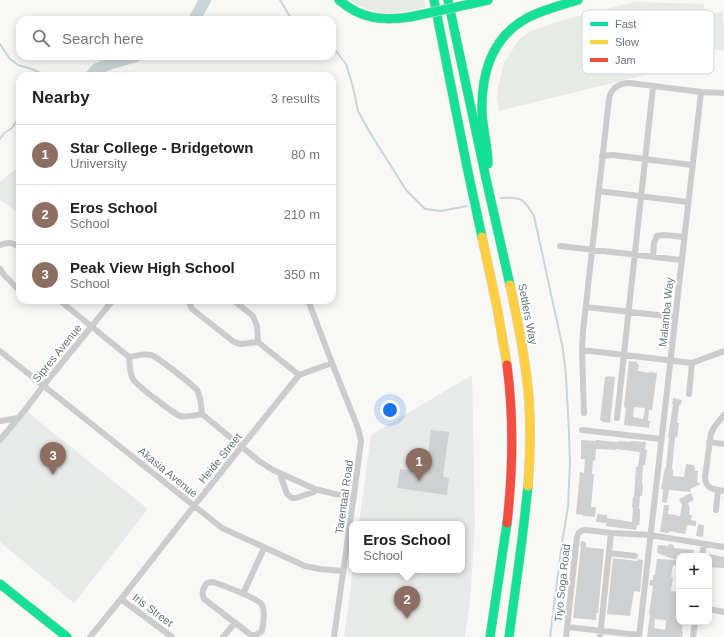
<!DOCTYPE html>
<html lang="en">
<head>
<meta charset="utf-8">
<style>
	:root { --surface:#fff; --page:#f6f6f6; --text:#222; --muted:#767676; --line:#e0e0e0; --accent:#575c5f }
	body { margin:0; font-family:Arial,sans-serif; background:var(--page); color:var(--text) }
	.controls { position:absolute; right:12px; bottom:12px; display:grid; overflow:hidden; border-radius:8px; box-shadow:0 2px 10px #0003 }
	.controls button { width:36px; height:36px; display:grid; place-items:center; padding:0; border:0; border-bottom:1px solid var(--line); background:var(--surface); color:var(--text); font:20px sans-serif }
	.you { position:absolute; left:390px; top:410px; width:14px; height:14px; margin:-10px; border:3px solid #fff; border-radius:50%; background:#1a73e8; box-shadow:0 0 0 6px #1a73e833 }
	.badge { display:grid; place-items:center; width:26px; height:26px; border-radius:50%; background:var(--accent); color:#fff; font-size:13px; font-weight:700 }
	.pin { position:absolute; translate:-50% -33px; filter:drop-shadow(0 1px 2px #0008) }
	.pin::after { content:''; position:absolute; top:21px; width:14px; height:12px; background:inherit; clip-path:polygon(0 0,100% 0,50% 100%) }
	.popup { position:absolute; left:349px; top:521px; width:116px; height:52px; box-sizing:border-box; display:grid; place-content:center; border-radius:8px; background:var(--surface); filter:drop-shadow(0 1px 3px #0005); font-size:13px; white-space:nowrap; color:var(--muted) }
	.popup b { font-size:15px; color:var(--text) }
	.popup::after { content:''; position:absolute; left:50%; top:100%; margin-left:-8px; border:8px solid transparent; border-top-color:var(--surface) }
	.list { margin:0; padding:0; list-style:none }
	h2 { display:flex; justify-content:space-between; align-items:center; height:52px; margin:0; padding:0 16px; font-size:17px }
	h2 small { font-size:13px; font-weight:400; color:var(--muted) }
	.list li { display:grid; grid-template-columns:26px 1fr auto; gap:12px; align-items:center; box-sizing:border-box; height:60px; padding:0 16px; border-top:1px solid var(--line) }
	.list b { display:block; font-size:15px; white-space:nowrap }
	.list p { margin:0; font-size:13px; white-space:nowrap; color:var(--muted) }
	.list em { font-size:13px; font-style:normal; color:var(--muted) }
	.icon { flex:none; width:22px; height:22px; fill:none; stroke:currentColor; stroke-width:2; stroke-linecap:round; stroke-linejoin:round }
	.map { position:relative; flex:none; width:724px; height:637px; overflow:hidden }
	.search { position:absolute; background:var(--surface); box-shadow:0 2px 10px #0003; left:16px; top:16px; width:320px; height:44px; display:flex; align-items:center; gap:10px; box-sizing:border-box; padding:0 14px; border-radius:12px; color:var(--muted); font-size:15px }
	.panel { position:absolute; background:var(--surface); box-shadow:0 2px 10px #0003; left:16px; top:72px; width:320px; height:232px; border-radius:12px }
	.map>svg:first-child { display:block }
</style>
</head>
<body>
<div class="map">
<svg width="724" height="637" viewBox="0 0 724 637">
	<rect width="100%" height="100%" fill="#f8f8f7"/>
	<!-- built -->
	<path fill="#e8eae9" d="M20 165V214L0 200V182Z
		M472 375 475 526 470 601 465 637H344L353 570H462V524H359L371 435Z
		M25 410 148 509 74 603 0 542V440Z"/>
	<!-- green -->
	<path fill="#e7eae5" d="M350 0H424L426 7C399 15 374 17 350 0Z
		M635 2 704 4 703 12 710 59 499 111 497 97 498 88 504 63 518 41 528 32 563 20Z
		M722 12 724 29V50L711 49 708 14Z
		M20 175V205L0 191Z
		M41 477 78 507 101 480 140 512 73 593 0 533V528Z
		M390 497 418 503 415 519 387 513Z
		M372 592 432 602 436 611 433 637H366Z"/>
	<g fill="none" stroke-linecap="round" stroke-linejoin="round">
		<!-- stream -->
		<path stroke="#cbd4d6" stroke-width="2" d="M280 0 291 18 293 20
			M0 44 10 59 18 65 32 69 46 76
			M332 46 346 64 353 87 358 111 369 131 406 190 425 209 441 211 467 206
			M0 139 4 133 12 128 16 122 20 120
			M501 198C522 197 524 199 534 216L563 349 566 377 569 432 570 463 568 507 562 543 550 637"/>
		<!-- river -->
		<path stroke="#cbd4d6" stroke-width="12" d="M194 20 205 0
			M91 76 97 69 109 64 136 56"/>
	</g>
	<!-- building -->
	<path fill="#cfd0d1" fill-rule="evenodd" d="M644 23 652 24 657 32 659 37 660 45V53L651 58 632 62 629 57 625 47 623 36V30L638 24Z
		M629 361 637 362V364H639L638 371 649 373V372L657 373 652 410H649L648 421H650L649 428 624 425 626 408 624 407ZM634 407 645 408 643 419 633 417Z
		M607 376 615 377 610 423 602 422V421L600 420 605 377H607Z
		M673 398 682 400 681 405H679L677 423H679L677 438 675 437 672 469H673V476L684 477 686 464 694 465 695 471H698L697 482 701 484 690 489 691 492 669 490 667 503 662 502 663 489H661L665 468H666L669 437H668L673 404H672Z
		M431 430 449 432 443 477 449 478 447 495 397 488 400 469 426 473Z
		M581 440 596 441V440L618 442V441L631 442V441L646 442 645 449 647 450 645 465H643L642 485H643L642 496H640L639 509H640V518L639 525H637L636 530 606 526V523L596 522 597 514 607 515V518L632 522 633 508 632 507 633 497H634L636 467H638L640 452 616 449V450L596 449 595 461 593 460 592 474H594L591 507H596L595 517 583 516V515L576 514 580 472 584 473 585 459H581Z
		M691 493 694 500 688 503 690 508 689 515H692L691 520 696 521V526L687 525 685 534 669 531V533L660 532 664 505H669L668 514 680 516 682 505 679 499Z
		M698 524 704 525 703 537 696 536Z
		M581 541 586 542V547H584L604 549 598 613H596V620L573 618 581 546H580Z
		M669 544 674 545V548L694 550 693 556H679V566L673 565 671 577H673L671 591 679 592V622H683L682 632H683L682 637H647L650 614H649L653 586 649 585 650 580H653V575H655L657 559 676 560 657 553 658 545 668 546ZM655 619 666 620 665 630 654 628Z
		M709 554 724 557V568L709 567Z
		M613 558 637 561 638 559 643 560 640 592 634 591 630 616 607 614Z"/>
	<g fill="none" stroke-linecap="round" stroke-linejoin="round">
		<defs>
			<path id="fast" d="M339 0C361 19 382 21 410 17
				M434 0 467 167 482 237
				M448 0 487 183 510 285
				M470 4 488 0
				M488 164C488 147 483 130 482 113 481 73 492 36 529 17 545 9 562 5 578 0
				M0 584 67 637
				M490 637 507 523
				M509 637 522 540 528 486"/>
			<path id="slow" d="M482 237 497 307 507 365
				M510 285C518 323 526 361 529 400 531 429 530 458 528 486"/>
			<path id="jam" d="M507 523C513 470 514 418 507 365"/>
		</defs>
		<!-- fast casing -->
		<use href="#fast" stroke="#d4d5d5" stroke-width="10"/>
		<!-- slow casing -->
		<use href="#slow" stroke="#d4d5d5" stroke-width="10"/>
		<!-- jam casing -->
		<use href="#jam" stroke="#d4d5d5" stroke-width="10"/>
		<!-- street -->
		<path stroke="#cbcccc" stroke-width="6" d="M602 156 613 155 692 165
			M598 191 688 202
			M0 245C8 242 13 242 20 248
			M560 246 681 260
			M653 257 654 243 657 236 664 235 684 237
			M0 269 4 275 20 291
			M59 300 129 357C130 364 129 372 133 379 136 385 173 413 180 416 187 418 195 415 202 414
			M188 300 192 309 234 342 241 344 258 342 299 375
			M233 300 253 316 257 326 258 342
			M308 300 332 363 358 428 361 441 354 494 334 637
			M586 307 675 317
			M582 350 584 413
			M0 351 222 528 305 566 320 569 343 571
			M129 357C136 356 144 353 151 355 156 356 193 385 197 390 201 397 201 406 202 414L259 461 273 470 315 489 335 494 354 497
			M692 363 582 350 583 331 609 99C611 88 619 83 630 83L701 92 724 93
			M689 394 692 363 724 351
			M724 415 715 426 711 433 705 477C706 490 714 489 724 491
			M617 418 653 87
			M0 421 18 418
			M582 430 661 439
			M0 440 25 410 43 386 113 300
			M709 442 724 444
			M282 474 281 477 287 494 292 498H296L314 492 315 489
			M716 510 718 490
			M609 553 635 556
			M702 556 704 544
			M213 582C222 585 258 598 262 605 266 612 263 624 262 631L256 635H251L204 599C201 592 203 589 207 583Z
			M243 594 264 548
			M121 599 172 637
			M709 609 724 612
			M567 627 639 635
			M90 637 121 599 194 506 299 375 332 363
			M223 637 235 623
			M566 637 577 537C578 532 581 530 586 530L611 533 650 535 724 547
			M600 637 611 533
			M639 637 701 92
			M693 637 695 622"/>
		<!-- fast -->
		<use href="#fast" stroke="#16e098" stroke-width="9"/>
		<!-- slow -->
		<use href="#slow" stroke="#ffcf43" stroke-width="9"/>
		<!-- jam -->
		<use href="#jam" stroke="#f24e42" stroke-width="9"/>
		<defs>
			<path id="fast-bridge" d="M410 17 470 4"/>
		</defs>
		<!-- fast-bridge casing -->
		<use href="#fast-bridge" stroke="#d4d5d5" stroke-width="10" stroke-linecap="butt"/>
		<!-- fast-bridge -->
		<use href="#fast-bridge" stroke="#16e098" stroke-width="9"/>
	</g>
	<g text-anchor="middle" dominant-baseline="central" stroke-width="4" stroke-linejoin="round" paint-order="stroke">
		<!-- street labels -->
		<g font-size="11" fill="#657580" stroke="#fff">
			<text transform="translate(666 312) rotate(-84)">Malamba Way</text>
			<text transform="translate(528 314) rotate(79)">Settlers Way</text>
			<text transform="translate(57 353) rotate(-51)">Sipres Avenue</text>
			<text transform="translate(220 458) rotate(-51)">Heide Street</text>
			<text transform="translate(168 472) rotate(39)">Akasia Avenue</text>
			<text transform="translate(344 497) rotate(-82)">Tarentaal Road</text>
			<text transform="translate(562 583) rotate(-84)">Tiyo Soga Road</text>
			<text transform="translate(153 610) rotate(37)">Iris Street</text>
		</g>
	</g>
	<!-- legend -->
	<rect x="582" y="10" width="132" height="64" rx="6" fill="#fff" stroke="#d1d6d9" stroke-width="1"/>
	<rect x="590" y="22" width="18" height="4" fill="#16e098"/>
	<rect x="590" y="40" width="18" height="4" fill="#ffcf43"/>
	<rect x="590" y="58" width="18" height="4" fill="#f24e42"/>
	<g font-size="11" fill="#657580">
		<text x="615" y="28">Fast</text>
		<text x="615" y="46">Slow</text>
		<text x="615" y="64">Jam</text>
	</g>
</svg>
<div class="controls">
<button>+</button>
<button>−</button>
</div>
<div class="you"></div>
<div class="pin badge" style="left:419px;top:481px;background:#8d6e63">1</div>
<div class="pin badge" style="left:407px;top:619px;background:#8d6e63">2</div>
<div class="popup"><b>Eros School</b>School</div>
<div class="pin badge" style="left:53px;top:475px;background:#8d6e63">3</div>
<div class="search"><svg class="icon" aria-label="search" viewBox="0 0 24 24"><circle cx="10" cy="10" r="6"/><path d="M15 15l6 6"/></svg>Search here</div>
<section class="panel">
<h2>Nearby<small>3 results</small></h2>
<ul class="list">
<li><span class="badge" style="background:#8d6e63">1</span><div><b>Star College - Bridgetown</b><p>University</p></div><em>80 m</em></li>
<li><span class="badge" style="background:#8d6e63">2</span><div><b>Eros School</b><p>School</p></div><em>210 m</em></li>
<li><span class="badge" style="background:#8d6e63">3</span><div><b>Peak View High School</b><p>School</p></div><em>350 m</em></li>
</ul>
</section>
</div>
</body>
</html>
